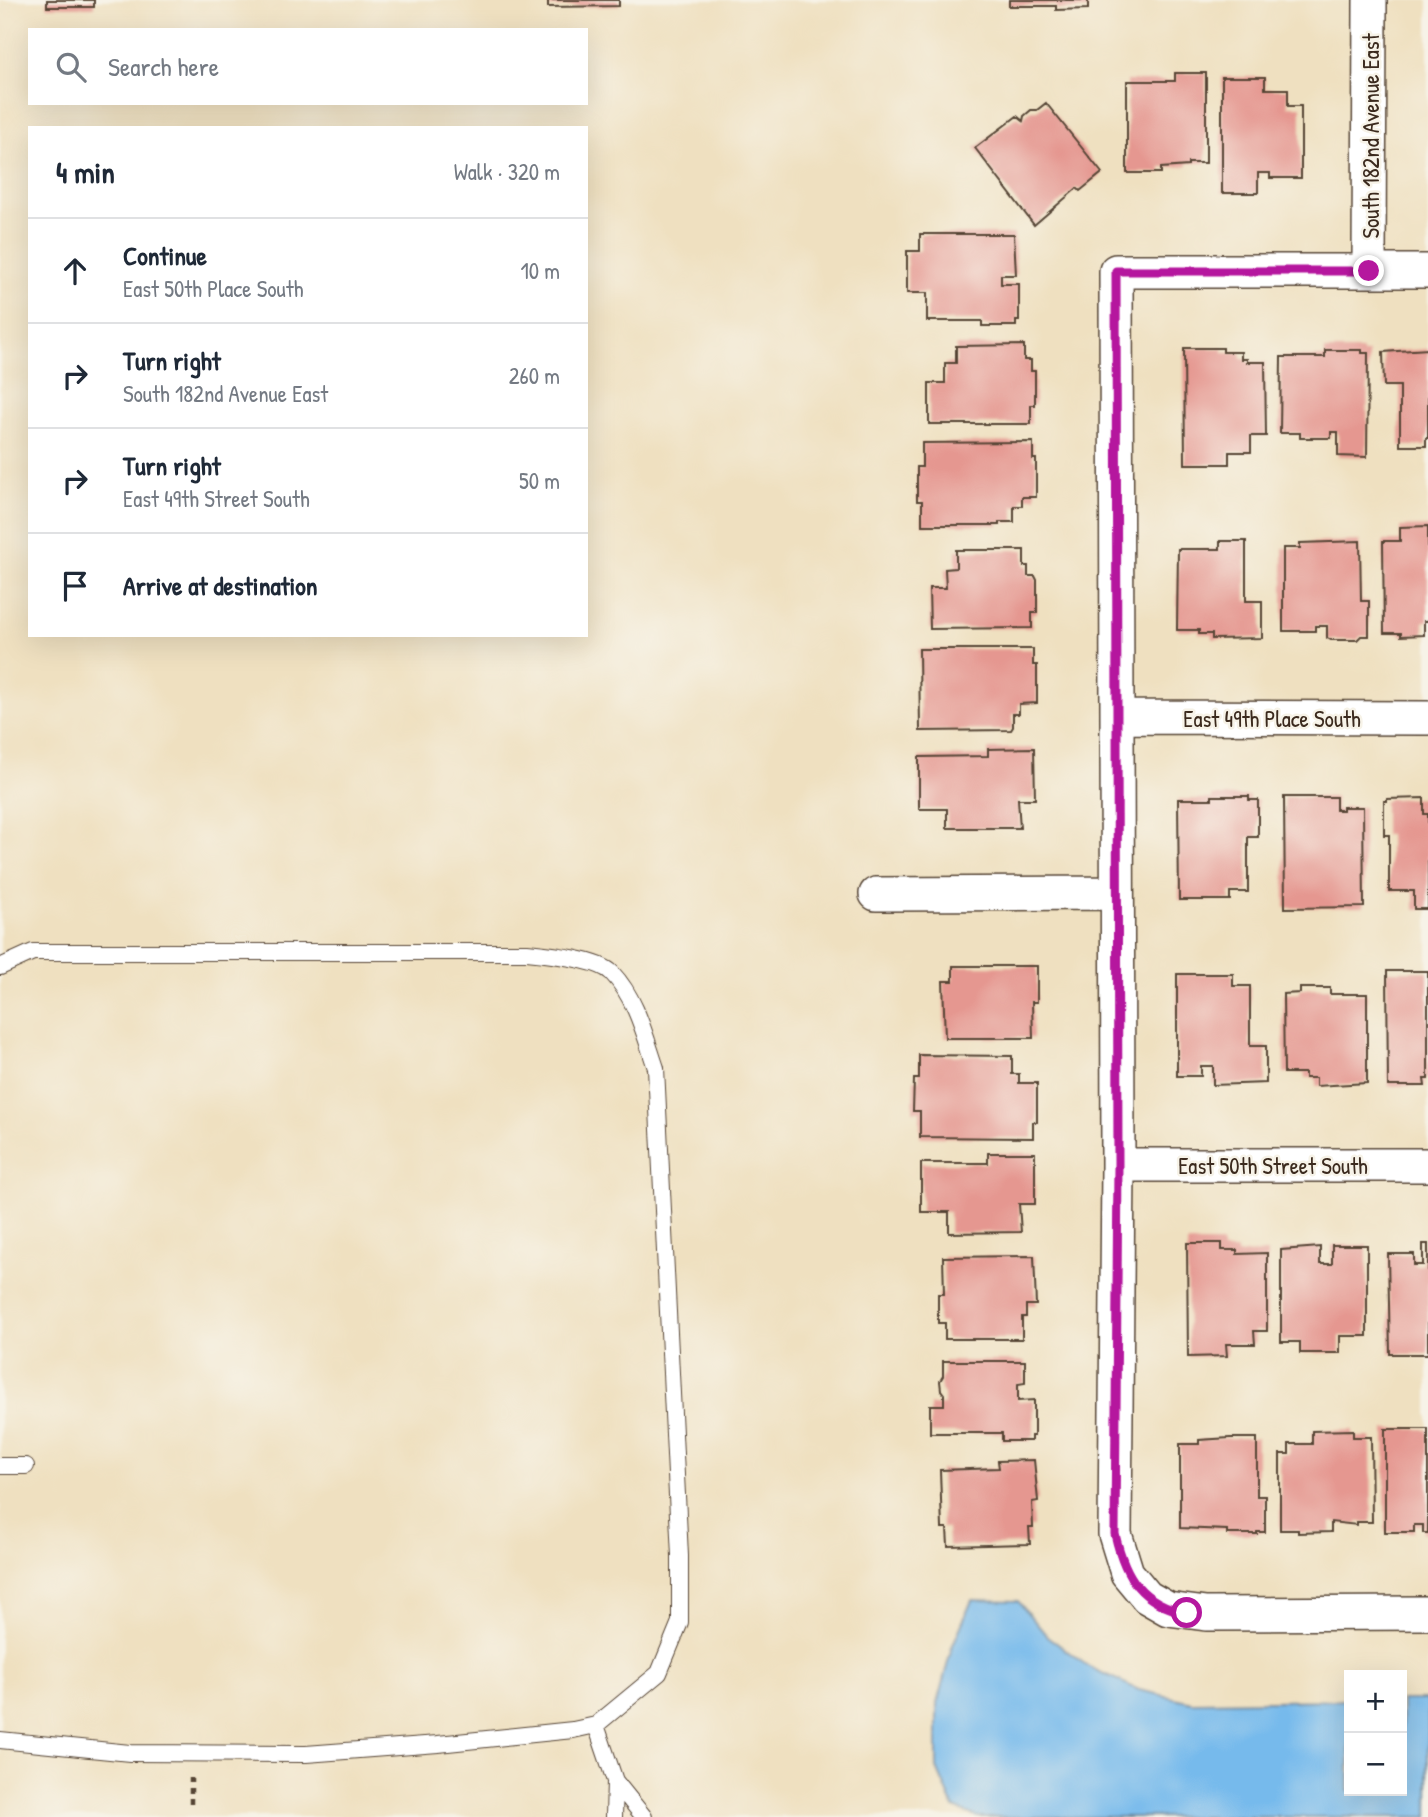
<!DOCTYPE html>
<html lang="en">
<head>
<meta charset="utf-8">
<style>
	:root { --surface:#fff; --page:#f2f2f3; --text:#1f2937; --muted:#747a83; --line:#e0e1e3 }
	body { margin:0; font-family:"Patrick Hand",sans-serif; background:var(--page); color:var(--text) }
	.controls { position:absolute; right:21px; bottom:21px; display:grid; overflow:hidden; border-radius:0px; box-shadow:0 7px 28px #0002 }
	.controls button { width:63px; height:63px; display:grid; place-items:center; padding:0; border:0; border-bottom:2px solid var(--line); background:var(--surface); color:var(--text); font:35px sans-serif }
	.stop { position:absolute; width:21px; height:21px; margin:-16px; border:5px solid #b5179e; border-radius:50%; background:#fff }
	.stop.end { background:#b5179e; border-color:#fff; box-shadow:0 2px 7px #0008 }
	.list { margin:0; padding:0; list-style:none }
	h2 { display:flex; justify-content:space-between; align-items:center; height:91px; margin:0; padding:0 28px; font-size:30px }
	h2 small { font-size:23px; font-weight:400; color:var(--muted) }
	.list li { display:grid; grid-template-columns:46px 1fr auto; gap:21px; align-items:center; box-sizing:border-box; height:105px; padding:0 28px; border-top:2px solid var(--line) }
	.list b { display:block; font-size:26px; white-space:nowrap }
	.list p { margin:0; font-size:23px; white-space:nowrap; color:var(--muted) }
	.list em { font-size:23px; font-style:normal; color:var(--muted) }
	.icon { flex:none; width:38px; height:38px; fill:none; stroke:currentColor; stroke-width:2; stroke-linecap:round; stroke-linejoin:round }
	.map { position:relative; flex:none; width:1428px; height:1817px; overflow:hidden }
	.search { position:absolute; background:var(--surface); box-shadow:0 7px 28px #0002; left:28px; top:28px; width:560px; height:77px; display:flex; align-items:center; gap:18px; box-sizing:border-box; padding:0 24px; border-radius:0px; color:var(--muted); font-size:26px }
	.panel { position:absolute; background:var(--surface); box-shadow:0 7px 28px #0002; left:28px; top:126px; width:560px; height:511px; border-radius:0px }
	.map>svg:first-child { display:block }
</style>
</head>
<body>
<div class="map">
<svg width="1428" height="1817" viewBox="0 0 1428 1817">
	<rect width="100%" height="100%" fill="#f7f3e8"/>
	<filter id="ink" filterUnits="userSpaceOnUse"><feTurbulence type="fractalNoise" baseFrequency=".0143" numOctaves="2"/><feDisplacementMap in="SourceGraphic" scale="14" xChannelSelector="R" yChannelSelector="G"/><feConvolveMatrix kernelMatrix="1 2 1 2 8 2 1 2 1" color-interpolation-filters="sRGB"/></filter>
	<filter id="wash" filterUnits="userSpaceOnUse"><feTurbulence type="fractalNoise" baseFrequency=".00686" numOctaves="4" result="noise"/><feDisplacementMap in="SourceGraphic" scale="28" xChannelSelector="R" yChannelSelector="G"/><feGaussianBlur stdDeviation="1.57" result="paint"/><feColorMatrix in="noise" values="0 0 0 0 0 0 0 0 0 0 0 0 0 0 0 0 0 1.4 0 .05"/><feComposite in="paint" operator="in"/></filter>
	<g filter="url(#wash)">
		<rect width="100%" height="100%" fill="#efe0c0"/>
		<!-- water -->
		<path fill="#76baec" stroke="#587285" stroke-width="2" d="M972 1600 1018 1601 1047 1636 1089 1667 1139 1690 1192 1702 1349 1700V1791H1402V1700H1428V1817H978L954 1808 937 1768V1704L952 1647Z"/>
		<g id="blocks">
			<!-- building -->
			<path fill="#e59790" d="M47 0H94V7H47Z
				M548 0H619V6L548 7Z
				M1009 0H1088V9L1056 10V6H1009Z
				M1175 73H1206V163H1188V166L1161 168V173H1127V81H1175Z
				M1222 77H1265V89H1288V106H1301V178H1270V173H1258V193H1222Z
				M1046 103 1102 173 1080 191 1077 188 1034 225 975 148 1017 116 1023 121 1024 116 1031 110H1037Z
				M920 234H1014L1016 275H1001V284H1019V321H1016V326H982V321H927V293H907V251H920Z
				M1024 345V360H1031V371H1035V405H1031V424H929V383H945V363H956V346Z
				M1184 348H1223V352H1241V359H1247V362H1265L1266 436H1251V452H1229V464H1185Z
				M1428 349V438H1426V446H1400V386H1384L1383 352Z
				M1325 350H1362V353H1368L1367 457 1338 456V432H1331V438H1300V433H1280L1281 357H1325Z
				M1033 442V459H1036V497H1022V506H1014V522H999V525H922V501H917V467H922V443Z
				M1428 526V621H1424V635L1401 636V633H1384L1383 541H1400V527Z
				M1220 541H1246V601H1262V638L1212 639V634H1199V630H1177L1178 549H1220Z
				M1360 541 1361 601H1369V636H1361L1357 640H1331L1327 638V626H1315V631H1283V548H1300V543Z
				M956 550H1024V566H1028V576H1035L1037 580V613H1032V628L930 629 929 588H946L945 569 956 568Z
				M919 649H1033V665H1037V703L1019 704V714H1013V727L1011 730 920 731Z
				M1034 748 1035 799H1018L1020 828H947V809H919V757L988 756V749Z
				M1212 796H1249V800H1258V837H1248V892H1230V900H1179L1178 799H1212Z
				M1284 797H1336V810H1343V807H1363L1364 907 1285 908Z
				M1424 798V814H1428V909H1414V891H1389V835H1384V801H1387V799Z
				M953 966H1037V1002H1032L1033 1038H945L943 981H953Z
				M1387 971H1428V1079H1424L1425 1086H1388Z
				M1177 974H1233V986H1250V1046H1266V1083L1213 1085V1066H1201V1076H1177Z
				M1300 988H1330V994H1367V1083L1316 1086V1078H1305V1073H1284L1283 994 1300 993Z
				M919 1055 1012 1056V1074H1019V1083H1037V1122H1033V1138L920 1137V1111H913L914 1079H919Z
				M988 1153H1035V1204H1019L1021 1232 949 1233V1212H921V1163H988Z
				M1187 1243H1222V1250H1237V1254L1267 1253V1331H1254L1255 1344H1226L1227 1356 1188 1357Z
				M1423 1244H1428V1354H1390L1388 1254H1414V1265H1423Z
				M1332 1245H1367V1336H1340V1353H1300V1342H1281V1250L1320 1247V1264H1332Z
				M1034 1256 1036 1305H1026V1317H1022V1339H945V1323H938V1294H944L943 1257Z
				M943 1361H1025V1383L1018 1384V1401L1034 1400V1436H1031V1441H1002V1433H930V1405H944V1394L941 1390 940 1381 943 1376Z
				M1385 1429H1428V1533H1423V1525H1414V1532H1385Z
				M1353 1430V1437H1371L1372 1522H1357V1525L1331 1522V1532L1298 1533V1530H1280V1454H1289V1444H1312V1431Z
				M1230 1438H1257V1496H1265V1532H1257V1534H1227V1530L1180 1528V1444H1199V1440Z
				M1034 1460 1038 1501 1032 1502 1033 1527H1029L1030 1544 948 1546 947 1528H942L940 1470 999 1468 998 1461Z"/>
		</g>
	</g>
	<g filter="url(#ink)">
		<use href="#blocks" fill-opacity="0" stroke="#564536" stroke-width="2"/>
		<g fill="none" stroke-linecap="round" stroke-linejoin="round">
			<defs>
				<path id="lane" d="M0 967 33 952H527C546 954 599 959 612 973 636 998 645 1036 656 1068L680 1556V1622L659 1673 596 1725 573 1730 438 1744 306 1754 130 1753 0 1740
					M0 1466H26
					M596 1725 615 1781 614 1817
					M615 1781 644 1817"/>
				<path id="street" d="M1369 271 1370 0
					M1428 271H1116L1118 1165 1115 1534 1127 1573 1147 1597 1168 1609 1206 1614 1428 1613
					M1117 717 1428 718
					M876 894 1116 893
					M1118 1165H1428"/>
			</defs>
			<!-- lane casing -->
			<use href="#lane" stroke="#564536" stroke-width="18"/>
			<!-- street casing -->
			<use href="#street" stroke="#564536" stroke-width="36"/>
			<!-- path -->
			<path stroke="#564536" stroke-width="4.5" stroke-dasharray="5 5" stroke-linecap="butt" d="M191 1803V1776"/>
			<!-- lane -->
			<use href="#lane" stroke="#fff" stroke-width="16"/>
			<!-- street -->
			<use href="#street" stroke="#fff" stroke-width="33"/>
		</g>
	</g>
	<g fill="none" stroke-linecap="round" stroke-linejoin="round" filter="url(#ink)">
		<!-- route -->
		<path stroke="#b5179e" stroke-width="9" d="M1187 1613C1141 1603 1125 1578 1115 1534L1118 1165 1116 271H1369"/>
	</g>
	<g text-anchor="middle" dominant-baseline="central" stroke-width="5" stroke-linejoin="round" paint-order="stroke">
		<!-- street labels -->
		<g font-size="23" fill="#3b2a1e" stroke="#f7f3e8">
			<text transform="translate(1370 136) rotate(-90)">South 182nd Avenue East</text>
			<text x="1272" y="718">East 49th Place South</text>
			<text x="1273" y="1165">East 50th Street South</text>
		</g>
	</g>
</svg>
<div class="controls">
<button>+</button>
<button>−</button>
</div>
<div class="stop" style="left:1187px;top:1613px"></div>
<div class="stop end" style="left:1369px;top:271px"></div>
<div class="search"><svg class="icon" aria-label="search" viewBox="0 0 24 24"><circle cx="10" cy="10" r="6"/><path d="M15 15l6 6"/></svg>Search here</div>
<section class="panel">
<h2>4 min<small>Walk · 320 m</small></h2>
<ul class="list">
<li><svg class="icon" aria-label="ahead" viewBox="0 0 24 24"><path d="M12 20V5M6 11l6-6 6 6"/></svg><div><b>Continue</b><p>East 50th Place South</p></div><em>10 m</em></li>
<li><svg class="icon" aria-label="right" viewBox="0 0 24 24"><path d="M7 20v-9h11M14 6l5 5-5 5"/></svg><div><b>Turn right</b><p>South 182nd Avenue East</p></div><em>260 m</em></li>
<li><svg class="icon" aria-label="right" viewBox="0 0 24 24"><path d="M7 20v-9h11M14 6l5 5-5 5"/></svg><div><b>Turn right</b><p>East 49th Street South</p></div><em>50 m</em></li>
<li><svg class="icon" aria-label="arrive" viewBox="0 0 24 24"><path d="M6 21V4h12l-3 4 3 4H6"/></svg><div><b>Arrive at destination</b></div></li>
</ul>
</section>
</div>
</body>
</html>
